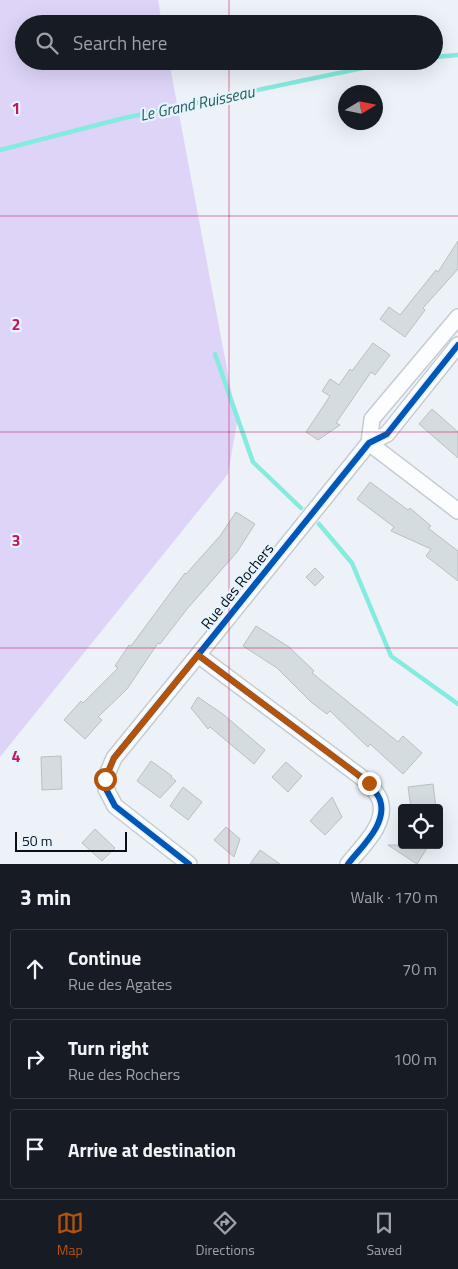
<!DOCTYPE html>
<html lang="en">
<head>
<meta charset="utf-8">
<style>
	:root { --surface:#171b24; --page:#242831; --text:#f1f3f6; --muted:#9ea1a6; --line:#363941; --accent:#b45309 }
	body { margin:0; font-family:"Titillium Web",sans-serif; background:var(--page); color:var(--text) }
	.controls { position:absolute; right:15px; bottom:15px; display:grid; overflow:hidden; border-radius:5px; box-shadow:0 5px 20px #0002 }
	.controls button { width:45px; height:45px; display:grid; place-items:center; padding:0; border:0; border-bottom:1px solid var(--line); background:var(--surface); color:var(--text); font:25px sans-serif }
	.compass { position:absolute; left:338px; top:85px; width:45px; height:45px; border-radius:50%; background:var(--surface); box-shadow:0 5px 20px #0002; rotate:80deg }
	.scale { position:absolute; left:15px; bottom:12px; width:112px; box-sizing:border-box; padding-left:5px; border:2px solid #081015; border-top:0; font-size:14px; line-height:18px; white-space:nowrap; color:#081015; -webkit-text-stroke:4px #e6f3fe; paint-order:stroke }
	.stop { position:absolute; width:15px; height:15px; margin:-11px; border:4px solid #b45309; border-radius:50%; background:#fff }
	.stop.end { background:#b45309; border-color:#fff; box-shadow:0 1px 5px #0008 }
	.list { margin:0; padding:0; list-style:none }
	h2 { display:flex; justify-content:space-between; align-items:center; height:65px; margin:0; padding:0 20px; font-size:21px }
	h2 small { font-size:16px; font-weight:400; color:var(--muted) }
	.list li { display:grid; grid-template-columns:32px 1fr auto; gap:15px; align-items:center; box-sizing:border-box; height:80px; margin:0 10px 10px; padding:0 10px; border:1px solid var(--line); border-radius:5px }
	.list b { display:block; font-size:19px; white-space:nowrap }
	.list p { margin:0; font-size:16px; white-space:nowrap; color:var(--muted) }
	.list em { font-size:16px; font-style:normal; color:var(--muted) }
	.icon { flex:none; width:28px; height:28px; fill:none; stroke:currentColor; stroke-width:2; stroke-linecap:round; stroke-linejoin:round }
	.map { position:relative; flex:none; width:458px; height:864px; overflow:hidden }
	.search { position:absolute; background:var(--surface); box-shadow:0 5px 20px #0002; left:15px; right:15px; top:15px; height:55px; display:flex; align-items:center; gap:12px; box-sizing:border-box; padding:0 18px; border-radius:28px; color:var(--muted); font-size:19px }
	.sheet { height:335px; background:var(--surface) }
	nav { display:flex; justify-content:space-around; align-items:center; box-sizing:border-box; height:70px; border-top:1px solid var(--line); background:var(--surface); font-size:14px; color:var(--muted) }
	nav a { display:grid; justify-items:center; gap:2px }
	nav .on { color:var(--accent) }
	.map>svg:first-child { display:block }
</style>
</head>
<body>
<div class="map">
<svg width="458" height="864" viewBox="0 0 458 864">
	<rect width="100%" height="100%" fill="#ecf2f8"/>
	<!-- green -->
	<path fill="#ddd4f8" d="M0 0H158L162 24H24V61H169L237 422 228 474 0 757Z"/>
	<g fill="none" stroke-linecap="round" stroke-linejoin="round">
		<!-- stream -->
		<path stroke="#84ebde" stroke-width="4.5" d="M434 57 458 55
			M0 150 124 118 396 61
			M215 354 253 462 301 508
			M319 524 352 563 391 656 458 704"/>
	</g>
	<!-- building -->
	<path fill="#d4dce0" stroke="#b8c0c4" d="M458 241V269L423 308 425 310 405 337 380 319 389 307 400 315 436 270 438 272Z
		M373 343 390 355 375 375 371 372 336 423 340 425 318 440 306 432 330 396 322 391 330 379 339 385 350 369 352 371Z
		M432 409 458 432V458L419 424Z
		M370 482 408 510 410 508 431 526 428 528 458 551V581L426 556 431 549 391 531 394 527 357 499Z
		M236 512 255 524 237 552 187 609 160 644 158 643 127 689 98 717 102 720 85 739 64 720 81 701 83 703 118 668 115 666 129 645 131 646 185 573 186 574 220 536Z
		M315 568 324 577 315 586 306 577Z
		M256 626 289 647 314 671 312 673 398 742 403 736 422 753 403 774 370 744 368 747 330 711 327 714 311 702 277 668 243 646Z
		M198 697 224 715 265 750 254 764 210 727 208 729 191 708Z
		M61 756 62 789 42 790 41 757Z
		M151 761 172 776 171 777 176 781 160 798 137 781Z
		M286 762 302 776 288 792 272 777Z
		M433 784 436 808H411L408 787Z
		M183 787 202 802 188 820 170 806Z
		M332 797 342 817 325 835 310 821Z
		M226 827 240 839 234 857 214 840Z
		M95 829 115 848 102 861 82 843Z
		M388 845H429L417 864Z
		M260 850 280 864H250Z"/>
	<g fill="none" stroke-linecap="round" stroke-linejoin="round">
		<defs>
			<path id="minor" d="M369 443 372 419 458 317
				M369 443 458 511
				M189 864 115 806 106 789 105 779 114 758 198 655
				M348 864C361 847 388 824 380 800 378 794 372 788 369 783L198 655 369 443 387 434 458 345"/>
		</defs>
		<!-- minor casing -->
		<use href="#minor" stroke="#c5ccd2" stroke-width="18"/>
		<!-- minor -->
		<use href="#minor" stroke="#fcfdfe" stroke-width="15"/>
		<defs>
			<path id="cycleway" d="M189 864 115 806 106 789 105 779 114 758 198 655
				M348 864C361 847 388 824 380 800 378 794 372 788 369 783L198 655 369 443 387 434 458 345"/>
		</defs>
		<!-- cycleway casing -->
		<use href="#cycleway" stroke="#e6f3fe" stroke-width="9"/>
		<!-- cycleway -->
		<use href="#cycleway" stroke="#0057b8" stroke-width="6"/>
	</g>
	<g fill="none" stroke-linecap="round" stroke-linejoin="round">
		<!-- route -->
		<path stroke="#b45309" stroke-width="6" d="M105 779 114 758 198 655 369 783"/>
	</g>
	<!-- grid -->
	<path fill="none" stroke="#c2185b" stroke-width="1" stroke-opacity="0.55" d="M229 0V24M229 61V864M0 216H458M0 432H458M0 648H458"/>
	<g text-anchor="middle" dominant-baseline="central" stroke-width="4.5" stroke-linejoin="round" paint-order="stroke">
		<!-- street labels -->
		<g font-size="15" fill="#081015" stroke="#e6f3fe">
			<text transform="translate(237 586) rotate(-51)">Rue des Rochers</text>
		</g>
		<!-- water labels -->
		<g font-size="16" font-style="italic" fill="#245f56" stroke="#e6f3fe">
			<text transform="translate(197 103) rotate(-12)">Le Grand Ruisseau</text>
		</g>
	</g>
	<g font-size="16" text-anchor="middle" font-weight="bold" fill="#c2185b" stroke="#e6f3fe" stroke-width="4.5" stroke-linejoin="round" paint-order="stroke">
		<text x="16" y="114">1</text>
		<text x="16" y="330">2</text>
		<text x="16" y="546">3</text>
		<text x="16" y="762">4</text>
	</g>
</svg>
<div class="controls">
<button><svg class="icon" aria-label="locate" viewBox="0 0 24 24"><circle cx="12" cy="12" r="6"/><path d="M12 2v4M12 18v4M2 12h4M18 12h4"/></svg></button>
</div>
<svg class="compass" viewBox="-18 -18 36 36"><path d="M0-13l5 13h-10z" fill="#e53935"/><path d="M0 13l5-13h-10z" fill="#9ea1a6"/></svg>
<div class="scale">50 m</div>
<div class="stop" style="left:105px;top:779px"></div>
<div class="stop end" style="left:369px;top:783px"></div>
<div class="search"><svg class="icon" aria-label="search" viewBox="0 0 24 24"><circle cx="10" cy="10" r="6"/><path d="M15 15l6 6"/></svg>Search here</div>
</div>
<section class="sheet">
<h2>3 min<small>Walk · 170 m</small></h2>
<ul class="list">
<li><svg class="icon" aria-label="ahead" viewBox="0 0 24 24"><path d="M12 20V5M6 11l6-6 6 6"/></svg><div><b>Continue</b><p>Rue des Agates</p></div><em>70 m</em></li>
<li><svg class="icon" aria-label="right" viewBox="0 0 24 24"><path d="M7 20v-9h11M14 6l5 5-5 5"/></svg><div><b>Turn right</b><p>Rue des Rochers</p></div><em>100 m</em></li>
<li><svg class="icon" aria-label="arrive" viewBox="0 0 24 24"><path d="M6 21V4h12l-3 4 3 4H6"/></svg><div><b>Arrive at destination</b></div></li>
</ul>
</section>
<nav>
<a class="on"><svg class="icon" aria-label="map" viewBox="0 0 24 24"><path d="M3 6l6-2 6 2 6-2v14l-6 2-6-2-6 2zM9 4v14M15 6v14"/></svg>Map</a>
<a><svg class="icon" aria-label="directions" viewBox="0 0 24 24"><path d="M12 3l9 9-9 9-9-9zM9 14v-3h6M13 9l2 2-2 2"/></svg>Directions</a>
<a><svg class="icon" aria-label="saved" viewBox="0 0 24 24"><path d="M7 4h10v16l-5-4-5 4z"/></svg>Saved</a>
</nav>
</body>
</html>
